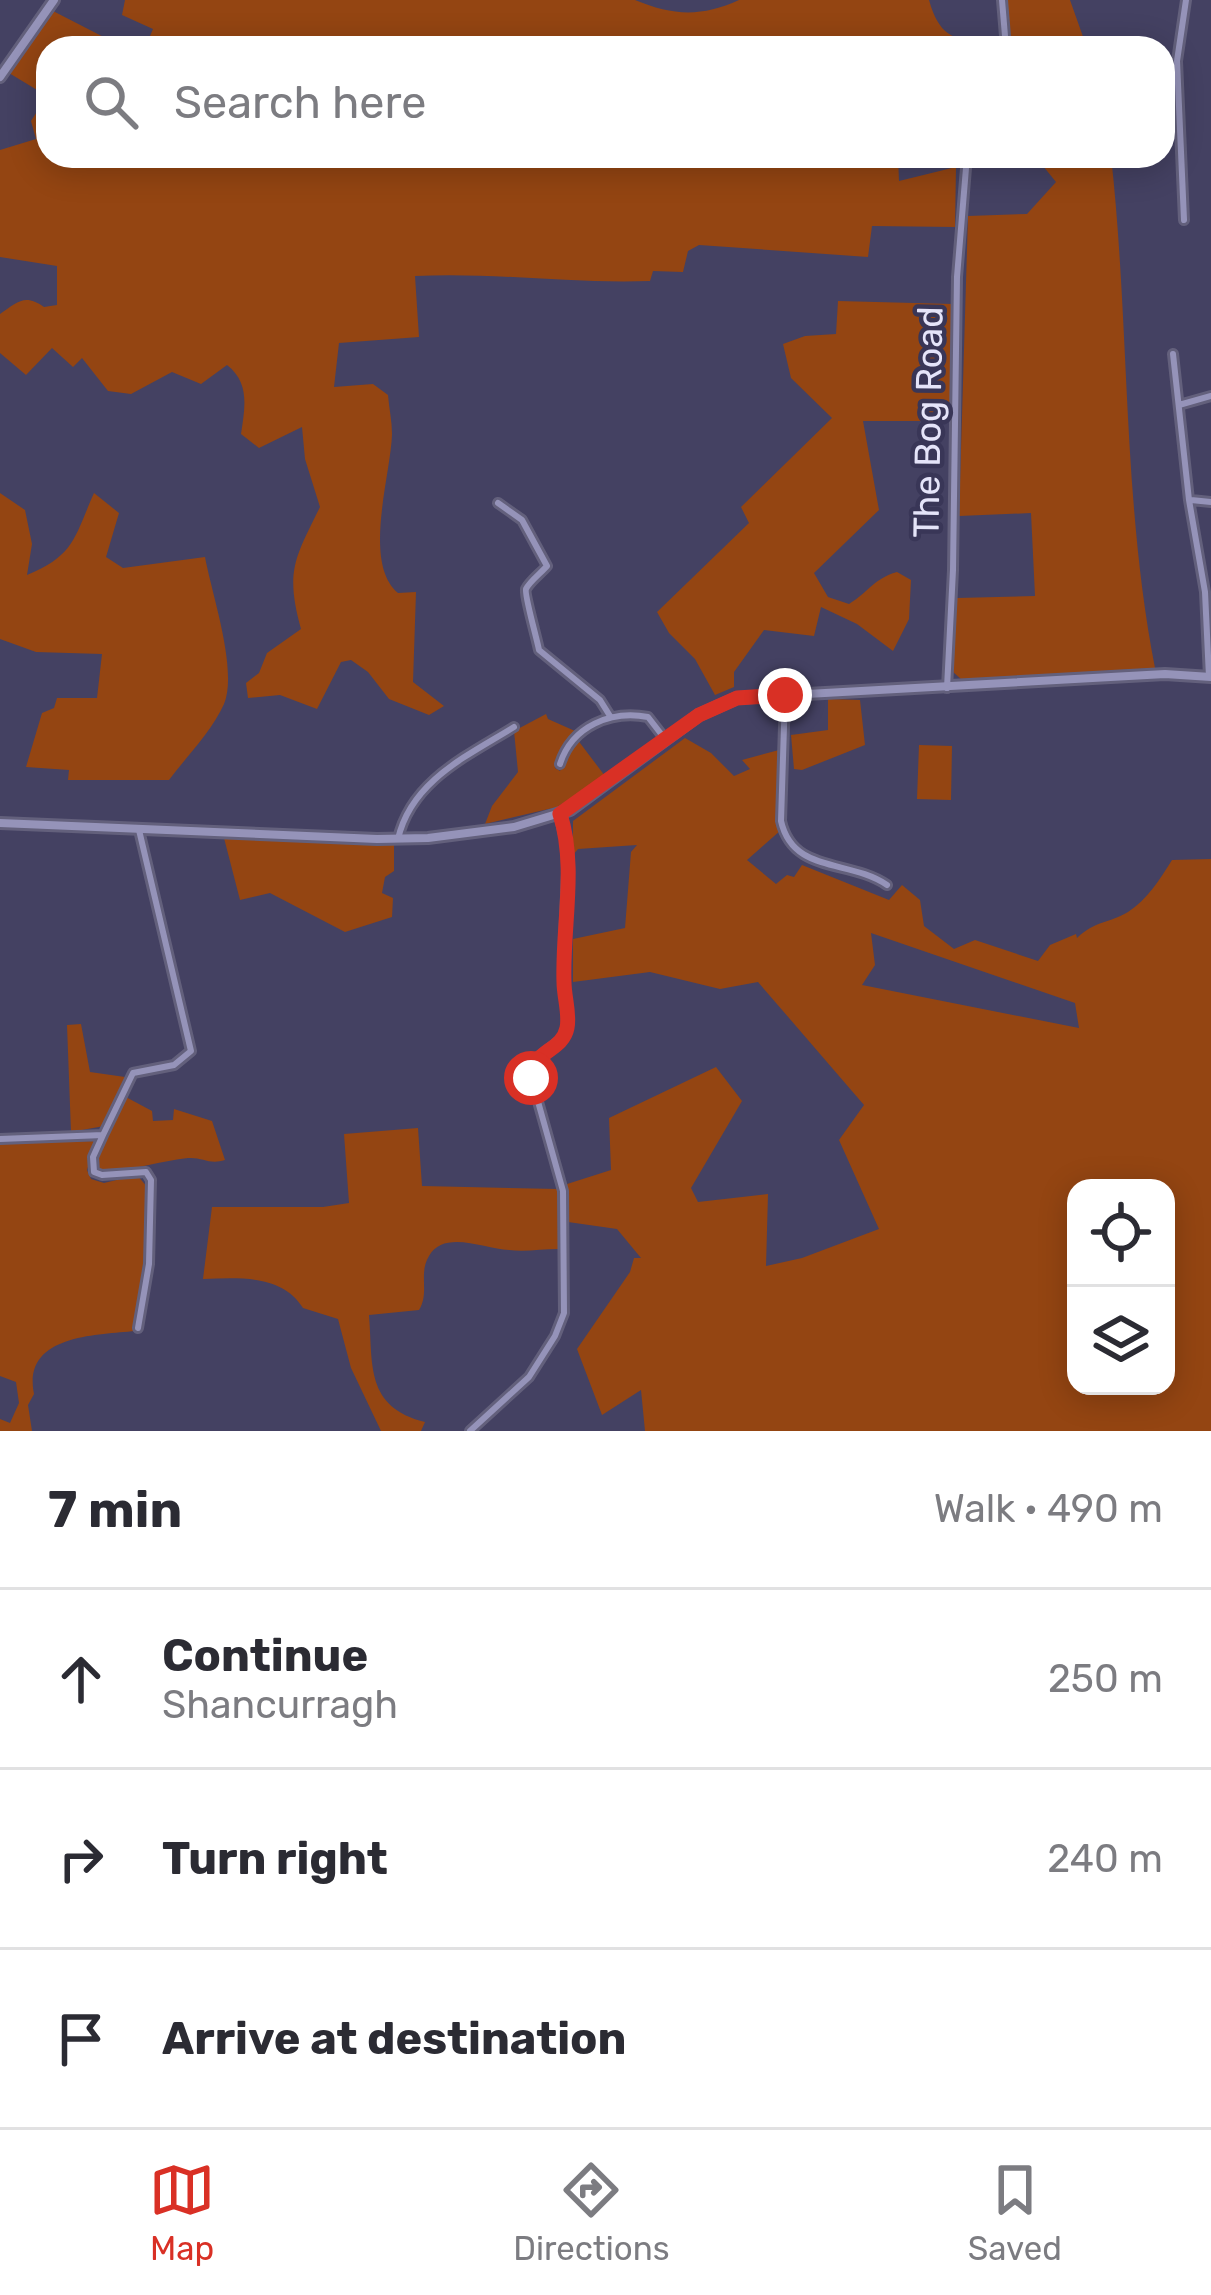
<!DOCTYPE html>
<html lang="en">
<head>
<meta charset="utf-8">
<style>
	:root { --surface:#fff; --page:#f2f2f3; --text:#2b2b33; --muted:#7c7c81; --line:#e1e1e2; --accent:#d93025 }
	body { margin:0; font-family:Rubik,sans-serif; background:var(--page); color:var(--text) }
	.controls { position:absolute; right:36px; bottom:36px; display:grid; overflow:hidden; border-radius:24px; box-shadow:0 6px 30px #0003 }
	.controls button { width:108px; height:108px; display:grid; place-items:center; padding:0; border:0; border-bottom:3px solid var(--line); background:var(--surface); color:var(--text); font:60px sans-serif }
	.stop { position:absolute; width:36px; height:36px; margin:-27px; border:9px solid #d93025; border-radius:50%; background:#fff }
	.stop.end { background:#d93025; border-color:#fff; box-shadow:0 3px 12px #0008 }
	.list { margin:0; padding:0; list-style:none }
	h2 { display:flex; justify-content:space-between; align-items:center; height:156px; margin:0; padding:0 48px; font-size:51px }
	h2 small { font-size:39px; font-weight:400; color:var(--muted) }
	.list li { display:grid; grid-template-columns:78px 1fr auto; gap:36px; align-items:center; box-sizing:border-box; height:180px; padding:0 48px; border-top:3px solid var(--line) }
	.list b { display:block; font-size:45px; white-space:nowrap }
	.list p { margin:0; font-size:39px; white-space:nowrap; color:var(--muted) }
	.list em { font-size:39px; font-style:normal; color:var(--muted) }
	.icon { flex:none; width:66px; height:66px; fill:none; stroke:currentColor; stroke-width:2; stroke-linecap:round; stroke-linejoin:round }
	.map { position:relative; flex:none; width:1211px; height:1431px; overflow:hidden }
	.search { position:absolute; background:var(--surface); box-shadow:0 6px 30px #0003; left:36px; right:36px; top:36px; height:132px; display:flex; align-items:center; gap:30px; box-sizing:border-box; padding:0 42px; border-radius:36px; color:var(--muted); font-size:45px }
	.sheet { height:696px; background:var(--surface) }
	nav { display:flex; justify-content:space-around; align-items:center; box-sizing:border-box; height:168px; border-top:3px solid var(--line); background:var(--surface); font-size:33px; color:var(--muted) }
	nav a { display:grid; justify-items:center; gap:6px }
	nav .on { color:var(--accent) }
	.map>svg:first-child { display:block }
</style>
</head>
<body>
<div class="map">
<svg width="1211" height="1431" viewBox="0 0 1211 1431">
	<rect width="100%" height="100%" fill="#444162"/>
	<!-- green -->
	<path fill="#944512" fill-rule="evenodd" d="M125 0H635C673 16 702 17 739 0H929C941 43 961 42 1000 40L997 48H145L153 29 122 15Z
		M1007 0H1070L1087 48H1011Z
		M53 11 125 48H48V156H898L899 181 956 167 955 227 872 226 868 257 699 245 688 251 683 272 653 271 650 281C571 284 493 272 415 276L419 337 339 343 334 387 373 384 388 395C389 408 392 421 392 434 391 475 362 563 398 593L416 592 413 682 444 706 429 715 389 699 368 672 351 660 341 662 317 709 280 695 248 698 246 683 259 673 267 653 301 629C285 571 295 558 320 507L305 459 302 427 259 448 241 434C245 407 250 383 227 365L201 384 172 372 131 394 108 391 82 358 73 367 52 348 26 375 0 353V314C17 302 25 293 44 307L57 305V266L0 257V150L36 139 31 121 47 96 9 73Z
		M1035 156H1111C1130 326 1122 499 1155 668L961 679 952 671 957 598 1035 596 1031 513 959 516 968 216 1027 214 1056 182Z
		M838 301 952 304V421H863L879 510 814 573 828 597 849 604C870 591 873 579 897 572L911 580 909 619 893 651 857 624 821 607 814 636 764 630 734 672V687L715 695 695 659 669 633 657 612 749 523 741 507 832 418 791 378 783 344 805 336 836 334Z
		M0 493 25 510 32 544 27 575C75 555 74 538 94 493L119 513 106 557 123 568 205 557C212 595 238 670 224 704 212 731 187 756 169 780H68L69 770 26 767 42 713 54 708 57 698H97L102 654 36 652 0 639Z
		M828 699 860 700 865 745 802 770 794 769 791 735 828 730Z
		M546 714 548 719 575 731 561 748 555 768 560 771 577 739 605 776 557 807 485 824 492 806 518 772 514 731Z
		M685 738 711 753 734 776 750 769 742 760 779 750 781 830 747 860 776 884 787 875 794 877 802 865 889 900 902 885 920 900 924 926 954 949 975 940 1038 961 1050 945 1076 934 1077 938C1096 920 1108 924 1128 912 1147 900 1160 879 1172 860L1211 859V1431H645L641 1390 602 1415 577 1349 630 1272 634 1258H641L617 1229 568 1222 564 1185 611 1170 609 1118 716 1067 742 1101 691 1188 698 1202 768 1194 766 1266 802 1258 879 1229 839 1140 864 1105 758 982 720 989 650 972 573 982V939L625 928 631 852 637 845 578 849 573 855V821ZM871 933 1075 1003 1079 1028 862 985 875 965ZM1076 1188H1166V1386H1076Z
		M919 745 952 746 951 800 917 799Z
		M224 838 394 845V871L385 877 382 893 393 898 392 917 345 932 270 893 240 900Z
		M81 1024 90 1072 125 1077 104 1126 71 1132 67 1025Z
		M124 1096 152 1111 153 1121 173 1120 174 1109 212 1121 225 1160C209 1165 203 1157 188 1158 158 1161 129 1173 99 1169L97 1161Z
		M418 1128 422 1186 558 1189V1249C542 1249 525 1252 509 1250 485 1249 444 1229 429 1256 418 1274 430 1292 419 1310L369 1315C373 1365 365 1407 425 1422L421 1431H381L351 1368 338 1319 303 1308C282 1274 239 1278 203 1279L212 1207H323L349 1203 344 1134Z
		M96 1141 87 1170 91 1179 104 1183 137 1175 148 1188 149 1216 135 1331C95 1335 22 1335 34 1394L28 1405 32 1431H0V1419L10 1423 19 1403 16 1382 0 1376V1143Z"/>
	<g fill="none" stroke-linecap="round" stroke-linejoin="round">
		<defs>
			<path id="minor" d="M1002 0 1006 48
				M1184 220 1177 61 1186 0
				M1173 354 1189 500 1205 592 1209 677
				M1179 405 1211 396
				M1191 500 1211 502
				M498 503 522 520 547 566C542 572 529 582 526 589 524 594 537 639 539 650L600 700 610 716
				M947 688 953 570 957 277 967 156
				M785 695 781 821C793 874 849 859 887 885
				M560 764C572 726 611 710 648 717L665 739
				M398 839C411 781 467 756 514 727
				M103 1135 93 1157 94 1172 102 1175 146 1172 151 1180 149 1264 138 1328
				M0 1139 103 1135 133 1073 174 1065 191 1051 139 830
				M470 1431 529 1377 555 1336 564 1313 563 1191 530 1073 536 1059 563 1038 568 1026 563 963 568 851 559 814"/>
			<path id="tertiary" d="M0 77 54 0
				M0 823 377 839 428 838 514 827 570 810 699 715 737 698 1165 674 1211 677"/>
		</defs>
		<!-- minor casing -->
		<use href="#minor" stroke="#63607c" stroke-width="12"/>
		<!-- tertiary casing -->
		<use href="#tertiary" stroke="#63607c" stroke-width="14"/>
		<!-- minor -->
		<use href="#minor" stroke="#9593b9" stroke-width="6"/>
		<!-- tertiary -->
		<use href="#tertiary" stroke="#9593b9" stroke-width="8"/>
	</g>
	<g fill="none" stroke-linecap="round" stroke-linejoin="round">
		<!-- route -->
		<path stroke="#d93025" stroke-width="15" d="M531 1078C532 1050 562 1052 567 1028 570 1014 564 997 564 982 562 927 577 867 560 814L699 715 737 698 785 695"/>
	</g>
	<g text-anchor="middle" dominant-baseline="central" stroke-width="9" stroke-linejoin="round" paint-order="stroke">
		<!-- street labels -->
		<g font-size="36" fill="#e5e4f9" stroke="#393657">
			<text transform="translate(928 422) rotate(-89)">The Bog Road</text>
		</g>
	</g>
</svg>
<div class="controls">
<button><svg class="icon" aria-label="locate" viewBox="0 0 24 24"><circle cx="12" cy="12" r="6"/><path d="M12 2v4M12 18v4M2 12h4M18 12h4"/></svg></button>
<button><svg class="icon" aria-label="layers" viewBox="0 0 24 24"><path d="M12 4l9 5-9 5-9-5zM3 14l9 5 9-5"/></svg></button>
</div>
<div class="stop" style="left:531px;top:1078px"></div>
<div class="stop end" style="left:785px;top:695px"></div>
<div class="search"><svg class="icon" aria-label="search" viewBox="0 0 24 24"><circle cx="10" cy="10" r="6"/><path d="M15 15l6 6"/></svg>Search here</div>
</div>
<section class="sheet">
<h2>7 min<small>Walk · 490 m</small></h2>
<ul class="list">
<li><svg class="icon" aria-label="ahead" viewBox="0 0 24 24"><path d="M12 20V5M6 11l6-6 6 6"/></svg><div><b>Continue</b><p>Shancurragh</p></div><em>250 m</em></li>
<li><svg class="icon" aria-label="right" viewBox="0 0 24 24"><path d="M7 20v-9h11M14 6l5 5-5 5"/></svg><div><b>Turn right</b></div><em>240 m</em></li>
<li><svg class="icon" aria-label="arrive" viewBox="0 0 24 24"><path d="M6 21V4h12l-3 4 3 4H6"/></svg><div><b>Arrive at destination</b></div></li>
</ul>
</section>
<nav>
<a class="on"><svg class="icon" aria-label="map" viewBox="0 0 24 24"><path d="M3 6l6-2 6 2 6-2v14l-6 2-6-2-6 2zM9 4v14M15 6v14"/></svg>Map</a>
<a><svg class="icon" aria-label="directions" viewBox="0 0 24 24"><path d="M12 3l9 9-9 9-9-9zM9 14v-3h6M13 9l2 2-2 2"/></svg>Directions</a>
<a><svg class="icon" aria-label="saved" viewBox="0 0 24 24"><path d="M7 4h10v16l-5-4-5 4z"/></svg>Saved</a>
</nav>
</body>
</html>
